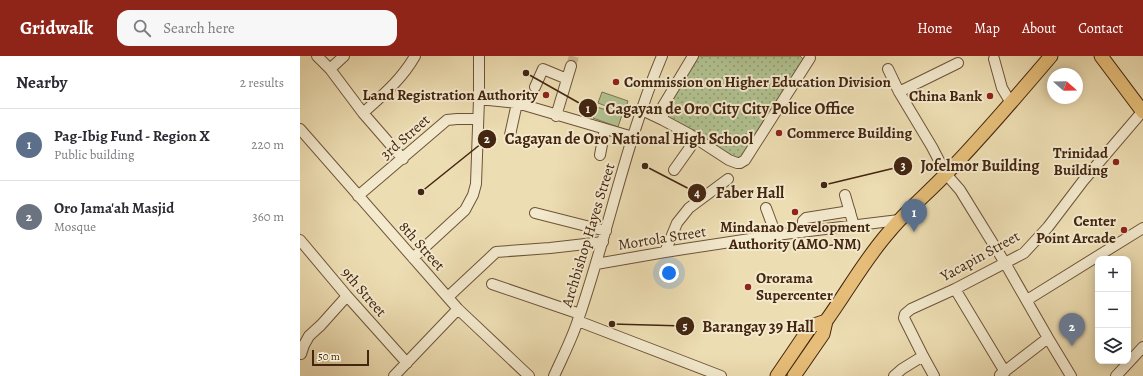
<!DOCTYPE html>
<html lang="en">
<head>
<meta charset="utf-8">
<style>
	:root { --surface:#fff; --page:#f7f7f7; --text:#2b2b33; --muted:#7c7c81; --line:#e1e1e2; --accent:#8f2418 }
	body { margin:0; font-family:Alegreya,serif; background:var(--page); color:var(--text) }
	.controls { position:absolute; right:12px; bottom:12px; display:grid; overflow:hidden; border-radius:8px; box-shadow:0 2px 10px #0003 }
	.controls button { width:36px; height:36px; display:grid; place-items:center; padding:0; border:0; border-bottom:1px solid var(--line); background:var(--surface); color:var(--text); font:20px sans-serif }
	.compass { position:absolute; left:747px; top:12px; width:36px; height:36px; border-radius:50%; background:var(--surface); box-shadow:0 2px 10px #0003; rotate:110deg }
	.scale { position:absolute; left:12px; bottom:10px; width:57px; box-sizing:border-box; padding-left:4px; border:2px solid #432510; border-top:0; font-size:11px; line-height:14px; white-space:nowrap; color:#432510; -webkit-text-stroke:3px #f3e9cd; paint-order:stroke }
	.you { position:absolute; left:369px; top:217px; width:14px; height:14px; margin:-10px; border:3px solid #fff; border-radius:50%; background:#1a73e8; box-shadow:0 0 0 6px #1a73e833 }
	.badge { display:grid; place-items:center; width:26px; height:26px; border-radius:50%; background:var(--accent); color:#fff; font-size:13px; font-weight:700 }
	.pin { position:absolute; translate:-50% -33px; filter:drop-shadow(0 1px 2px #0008) }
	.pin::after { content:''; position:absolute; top:21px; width:14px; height:12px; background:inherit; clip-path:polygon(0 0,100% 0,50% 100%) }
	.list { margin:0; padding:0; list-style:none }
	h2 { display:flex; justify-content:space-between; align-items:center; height:52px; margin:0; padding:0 16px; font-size:17px }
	h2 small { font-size:13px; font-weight:400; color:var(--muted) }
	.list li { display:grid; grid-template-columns:26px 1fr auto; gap:12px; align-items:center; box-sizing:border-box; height:72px; padding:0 16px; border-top:1px solid var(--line) }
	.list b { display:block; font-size:15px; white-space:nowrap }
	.list p { margin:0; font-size:13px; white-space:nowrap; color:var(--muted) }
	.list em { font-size:13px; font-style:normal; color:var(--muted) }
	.icon { flex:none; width:22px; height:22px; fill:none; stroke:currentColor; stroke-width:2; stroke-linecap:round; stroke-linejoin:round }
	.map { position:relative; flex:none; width:843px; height:320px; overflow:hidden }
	header { display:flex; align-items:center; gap:24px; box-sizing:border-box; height:56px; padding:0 20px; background:var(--accent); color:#fff }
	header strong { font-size:19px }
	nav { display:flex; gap:22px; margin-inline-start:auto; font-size:14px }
	.search { width:280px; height:36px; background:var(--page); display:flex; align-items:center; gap:10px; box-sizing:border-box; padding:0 14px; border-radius:12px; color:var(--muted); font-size:15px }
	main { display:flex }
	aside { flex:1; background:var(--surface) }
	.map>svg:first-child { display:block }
</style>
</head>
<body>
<header>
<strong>Gridwalk</strong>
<div class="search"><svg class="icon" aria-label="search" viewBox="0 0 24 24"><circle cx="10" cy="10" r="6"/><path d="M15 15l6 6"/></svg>Search here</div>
<nav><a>Home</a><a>Map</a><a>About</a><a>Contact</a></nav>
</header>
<main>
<aside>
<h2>Nearby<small>2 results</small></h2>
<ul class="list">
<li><span class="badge" style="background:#5c6f8a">1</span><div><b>Pag-Ibig Fund - Region X</b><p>Public building</p></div><em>220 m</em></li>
<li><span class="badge" style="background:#6b7280">2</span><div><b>Oro Jama'ah Masjid</b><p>Mosque</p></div><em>360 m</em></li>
</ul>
</aside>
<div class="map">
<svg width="843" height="320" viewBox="0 0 843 320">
	<defs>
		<pattern id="green-dots" width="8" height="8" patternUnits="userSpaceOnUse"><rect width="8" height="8" fill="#b2c291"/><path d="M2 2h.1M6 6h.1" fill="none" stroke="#929d75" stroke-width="1.8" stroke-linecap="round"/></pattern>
	</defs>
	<rect width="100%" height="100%" fill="#edddb2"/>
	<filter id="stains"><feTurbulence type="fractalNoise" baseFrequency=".005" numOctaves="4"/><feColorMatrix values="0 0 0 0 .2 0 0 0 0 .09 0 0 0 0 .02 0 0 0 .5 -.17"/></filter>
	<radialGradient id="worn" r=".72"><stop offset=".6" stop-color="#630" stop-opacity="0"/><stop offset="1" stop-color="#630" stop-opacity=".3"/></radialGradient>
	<!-- green -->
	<path fill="url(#green-dots)" stroke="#7a7450" d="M396 0H500L503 3V10L442 104H437L364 58 363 52Z"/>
	<!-- pitch -->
	<path fill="#b2c291" stroke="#7a7450" d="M302 36 328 45 324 57 298 47Z
		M297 51 322 59 318 71 293 62Z"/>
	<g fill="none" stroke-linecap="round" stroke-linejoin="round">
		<!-- minor-tunnel -->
		<path stroke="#cbb892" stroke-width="10" stroke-dasharray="10 5" stroke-linecap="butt" d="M271 10 274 0"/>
		<defs>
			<path id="minor" d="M17 0 30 13 63 57 103 103
				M393 0 363 50V64L389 78 429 104 437 107H440L445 104 510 2
				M694 3 702 32 711 47
				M30 13 44 0
				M588 13 599 36 632 91 646 118 660 134 705 207 748 282 771 320
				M235 31 243 13 267 23
				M599 36 658 7
				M179 43 217 47 333 81
				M342 54 363 64
				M63 57C83 39 102 23 115 0
				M256 60 271 10
				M0 73 158 253 229 320
				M210 79 217 47
				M300 99 305 73
				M374 114 396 83
				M545 139 554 170
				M58 140 147 64 157 63H178
				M466 152 476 179
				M235 157 306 175
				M503 176V165L506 162 550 155
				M0 184 47 240 107 307
				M365 196 377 167 389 152 428 123
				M113 202 165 154 173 139 176 128 179 43V0
				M296 208 365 196 476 179 599 164
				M192 228 280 258
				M655 233 705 316
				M148 241 196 196 250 192 303 186
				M727 244 843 172
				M278 265 421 320
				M1 298 4 289 9 280 21 269 47 240
				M700 319 748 282
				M94 320 158 253
				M254 320C262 302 272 283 278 264 308 177 326 85 362 0
				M594 320 602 313 623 300
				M634 320 623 300 604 262 605 258 611 253 655 233 724 197 748 171 783 125 842 56
				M816 320 843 291"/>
			<path id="major" d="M801 0 843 56
				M477 320 511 270 526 265
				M494 320 523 278 526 265C547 236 565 203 589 176 606 155 628 137 646 118 683 80 717 40 751 0"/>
		</defs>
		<!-- minor casing -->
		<use href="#minor" stroke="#6e5338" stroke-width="12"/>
		<!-- major casing -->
		<use href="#major" stroke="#432510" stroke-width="15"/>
		<!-- minor -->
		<use href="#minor" stroke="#f3e9cd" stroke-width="10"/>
		<!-- major -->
		<use href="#major" stroke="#e6be79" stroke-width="13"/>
	</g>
	<!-- markers -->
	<g fill="#8f2418" stroke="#f3e9cd" stroke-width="1.5">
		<circle cx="316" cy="26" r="4"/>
		<circle cx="246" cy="39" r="4"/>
		<circle cx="690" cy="40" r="4"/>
		<circle cx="479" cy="77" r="4"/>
		<circle cx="816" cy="106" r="4"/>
		<circle cx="495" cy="156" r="4"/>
		<circle cx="824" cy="174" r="4"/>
		<circle cx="448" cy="231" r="4"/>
	</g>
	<g text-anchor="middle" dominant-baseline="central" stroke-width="4" stroke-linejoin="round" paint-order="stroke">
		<!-- poi labels -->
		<g font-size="15" font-weight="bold" fill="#432510" stroke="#f3e9cd" text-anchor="end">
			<text x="324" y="26" text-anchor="start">Commission on Higher Education Division</text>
			<text x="238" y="39">Land Registration Authority</text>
			<text x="682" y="40">China Bank</text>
			<text x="487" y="77" text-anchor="start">Commerce Building</text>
			<text x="808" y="97">Trinidad<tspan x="808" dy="17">Building</tspan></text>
			<text x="816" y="165">Center<tspan x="816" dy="17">Point Arcade</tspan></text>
			<text x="495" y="171" text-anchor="middle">Mindanao Development<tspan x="495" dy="17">Authority (AMO-NM)</tspan></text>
			<text x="456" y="222" text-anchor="start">Ororama<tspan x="456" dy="17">Supercenter</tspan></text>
		</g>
		<!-- street labels -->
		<g font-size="15" fill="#432510" stroke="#f3e9cd">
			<text transform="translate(105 81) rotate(-41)">3rd Street</text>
			<text transform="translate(288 179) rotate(-73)">Archbishop Hayes Street</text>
			<text transform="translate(362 182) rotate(-9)">Mortola Street</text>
			<text transform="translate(122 190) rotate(48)">8th Street</text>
			<text transform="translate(680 200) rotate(-29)">Yacapin Street</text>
			<text transform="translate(64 236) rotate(49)">9th Street</text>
		</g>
	</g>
	<!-- callouts -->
	<path fill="none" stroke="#432510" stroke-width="1.5" d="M226 17L288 52M121 136L187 83M524 129L603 110M345 110L397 137M312 268L385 270"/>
	<g fill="#432510" stroke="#f3e9cd" stroke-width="1.5">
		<circle cx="226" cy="17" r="4"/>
		<circle cx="121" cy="136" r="4"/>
		<circle cx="524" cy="129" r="4"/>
		<circle cx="345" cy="110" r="4"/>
		<circle cx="312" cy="268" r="4"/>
		<circle cx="288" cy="52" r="10"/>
		<circle cx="187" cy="83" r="10"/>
		<circle cx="603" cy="110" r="10"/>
		<circle cx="397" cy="137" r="10"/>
		<circle cx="385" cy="270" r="10"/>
	</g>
	<g font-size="12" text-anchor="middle" font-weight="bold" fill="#fff">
		<text x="288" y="57">1</text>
		<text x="187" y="87">2</text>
		<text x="603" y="114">3</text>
		<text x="397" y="141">4</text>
		<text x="385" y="274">5</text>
	</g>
	<g font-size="16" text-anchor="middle" font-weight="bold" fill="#432510" stroke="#f3e9cd" stroke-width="4" stroke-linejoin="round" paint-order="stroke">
		<text x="430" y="58">Cagayan de Oro City City Police Office</text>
		<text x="329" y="88">Cagayan de Oro National High School</text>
		<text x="680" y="115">Jofelmor Building</text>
		<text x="450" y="142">Faber Hall</text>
		<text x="458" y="276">Barangay 39 Hall</text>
	</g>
	<rect width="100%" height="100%" filter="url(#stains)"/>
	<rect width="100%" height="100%" fill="url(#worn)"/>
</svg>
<div class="controls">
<button>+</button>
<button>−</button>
<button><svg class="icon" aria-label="layers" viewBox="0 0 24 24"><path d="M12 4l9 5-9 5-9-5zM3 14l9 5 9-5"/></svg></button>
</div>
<svg class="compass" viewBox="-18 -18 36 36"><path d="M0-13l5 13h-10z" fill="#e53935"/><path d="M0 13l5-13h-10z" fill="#7c7c81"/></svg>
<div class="scale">50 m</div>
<div class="you"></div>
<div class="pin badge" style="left:614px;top:176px;background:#5c6f8a">1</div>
<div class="pin badge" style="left:772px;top:290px;background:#6b7280">2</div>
</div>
</main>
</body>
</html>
